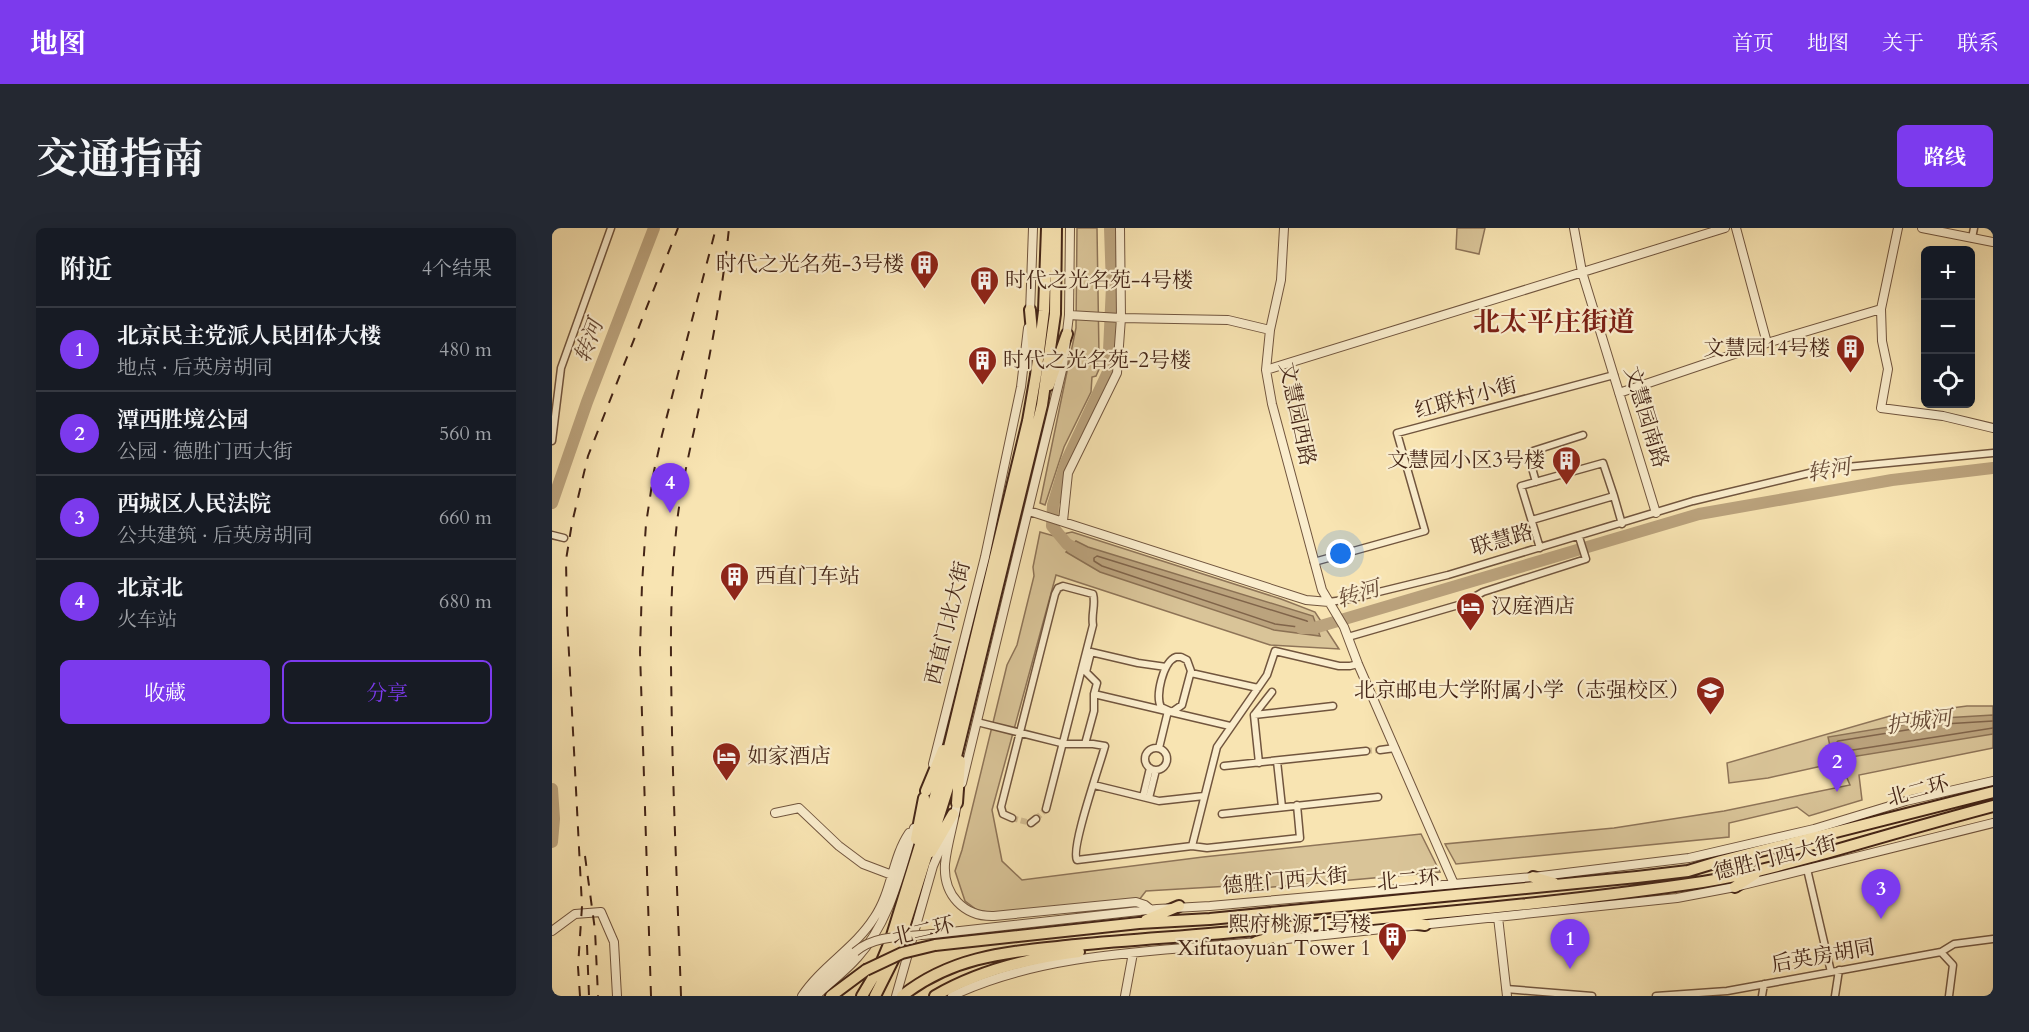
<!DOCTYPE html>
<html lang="zh">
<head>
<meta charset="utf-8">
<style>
	:root { --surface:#171b24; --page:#242831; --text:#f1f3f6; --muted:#9ea1a6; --line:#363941; --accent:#7c3aed }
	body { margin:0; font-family:Cardo,"Noto Serif SC",serif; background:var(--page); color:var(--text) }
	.controls { position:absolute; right:18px; top:18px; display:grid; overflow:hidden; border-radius:9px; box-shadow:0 6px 24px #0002 }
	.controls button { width:54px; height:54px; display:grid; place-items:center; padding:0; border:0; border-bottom:2px solid var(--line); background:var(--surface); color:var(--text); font:30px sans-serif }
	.you { position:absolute; left:789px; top:326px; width:21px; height:21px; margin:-15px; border:4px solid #fff; border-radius:50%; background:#1a73e8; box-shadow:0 0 0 9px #1a73e833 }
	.badge { display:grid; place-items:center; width:39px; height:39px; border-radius:50%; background:var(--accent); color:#fff; font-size:20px; font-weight:700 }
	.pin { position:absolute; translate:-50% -50px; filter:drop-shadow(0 2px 3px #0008) }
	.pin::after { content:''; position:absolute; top:32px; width:21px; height:18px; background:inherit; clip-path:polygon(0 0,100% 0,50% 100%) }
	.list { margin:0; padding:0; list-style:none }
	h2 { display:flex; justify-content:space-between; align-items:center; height:78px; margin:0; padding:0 24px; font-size:26px }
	h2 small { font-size:20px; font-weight:400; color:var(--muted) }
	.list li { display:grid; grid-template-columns:39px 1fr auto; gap:18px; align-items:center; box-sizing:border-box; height:84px; padding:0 24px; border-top:2px solid var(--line) }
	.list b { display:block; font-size:22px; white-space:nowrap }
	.list p { margin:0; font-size:20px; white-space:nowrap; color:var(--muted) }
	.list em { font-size:20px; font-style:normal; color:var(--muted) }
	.actions { display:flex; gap:12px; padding:18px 24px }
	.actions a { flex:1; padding:14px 0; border:2px solid var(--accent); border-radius:9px; text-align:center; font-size:21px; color:var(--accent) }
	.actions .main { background:var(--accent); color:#fff }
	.icon { flex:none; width:33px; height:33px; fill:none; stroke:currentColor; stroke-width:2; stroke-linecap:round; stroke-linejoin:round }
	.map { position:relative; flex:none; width:1441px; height:768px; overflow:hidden; border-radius:9px }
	header { display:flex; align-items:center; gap:36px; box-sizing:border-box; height:84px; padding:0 30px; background:var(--accent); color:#fff }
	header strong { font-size:28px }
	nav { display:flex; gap:33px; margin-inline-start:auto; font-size:21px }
	.intro { display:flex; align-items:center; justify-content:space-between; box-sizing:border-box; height:144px; padding:0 36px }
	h1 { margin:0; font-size:42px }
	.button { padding:15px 27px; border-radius:9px; background:var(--accent); color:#fff; font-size:21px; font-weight:700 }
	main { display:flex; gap:36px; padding:0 36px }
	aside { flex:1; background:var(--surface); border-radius:9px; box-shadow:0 6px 24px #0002 }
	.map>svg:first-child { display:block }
</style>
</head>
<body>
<header>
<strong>地图</strong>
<nav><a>首页</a><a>地图</a><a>关于</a><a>联系</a></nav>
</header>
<div class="intro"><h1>交通指南</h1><a class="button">路线</a></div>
<main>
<aside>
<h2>附近<small>4个结果</small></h2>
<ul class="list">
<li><span class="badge">1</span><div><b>北京民主党派人民团体大楼</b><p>地点 · 后英房胡同</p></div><em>480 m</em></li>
<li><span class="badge">2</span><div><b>潭西胜境公园</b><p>公园 · 德胜门西大街</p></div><em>560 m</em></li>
<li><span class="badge">3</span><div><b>西城区人民法院</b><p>公共建筑 · 后英房胡同</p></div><em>660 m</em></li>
<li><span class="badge">4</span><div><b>北京北</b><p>火车站</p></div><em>680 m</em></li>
</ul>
<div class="actions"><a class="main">收藏</a><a>分享</a></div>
</aside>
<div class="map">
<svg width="1441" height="768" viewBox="0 0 1441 768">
	<rect width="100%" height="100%" fill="#f8e4b2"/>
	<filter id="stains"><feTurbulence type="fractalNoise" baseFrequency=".00333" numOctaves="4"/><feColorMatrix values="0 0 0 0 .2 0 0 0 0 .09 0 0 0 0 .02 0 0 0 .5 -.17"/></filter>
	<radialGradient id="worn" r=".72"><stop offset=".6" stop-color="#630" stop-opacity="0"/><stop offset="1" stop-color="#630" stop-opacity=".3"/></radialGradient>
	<!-- green -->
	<path fill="#d9c498" stroke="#8e7458" stroke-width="1.5" d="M525 0H545L547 127 544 134 548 139 544 148 540 149 539 164 512 219 493 277 488 275 524 100Z
		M905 0H933L927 26 904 21Z
		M488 304 502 308 520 304 729 371 763 384 787 421 718 417 504 347 440 582 450 633 470 652 651 629 869 606 888 644 699 661 678 658 594 663 587 672 440 685 425 682 413 673 403 643 410 622 455 437 465 417 482 348 481 339Z
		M1415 478H1441V520L1307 547 1310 572 1257 588 1245 579 1177 595V609L904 636 893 616 1062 600 1172 583 1298 557 1288 534 1216 550 1177 555 1175 535 1338 488Z"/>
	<!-- water -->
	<path fill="#bba37d" stroke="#8b7154" stroke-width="1.5" d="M524 313 536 319 761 388 768 408 722 402 548 344 514 324Z
		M1441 487V506L1281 532 1276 509 1391 490Z"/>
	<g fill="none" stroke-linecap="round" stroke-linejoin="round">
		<!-- shore -->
		<path stroke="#80644a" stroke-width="1.5" d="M545 328 755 393 757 398 754 400 723 396 550 338 542 333V330Z
			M1441 493 1392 496 1286 513 1283 516 1285 523 1288 524 1441 500"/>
		<!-- river -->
		<path stroke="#bba37d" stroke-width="12" d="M0 275 35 174 102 0
			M532 326 515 316 500 298 501 277 514 234 556 144 560 58 558 0
			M749 400H762L1147 286 1340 252 1441 240
			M0 561 2 591 0 614"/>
		<!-- minor-tunnel -->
		<path stroke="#d4be93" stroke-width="6" stroke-dasharray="6 3" stroke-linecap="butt" d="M814 523 828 522
			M460 590 479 595
			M484 591 494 581"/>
		<defs>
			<path id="minor" d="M1420 10 1422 0
				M0 213 9 140 59 0
				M984 254 978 233 981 223 1031 207
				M1062 268 1070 296
				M980 292 1062 268 1051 235 969 258 988 320
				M0 307 12 310
				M762 334 873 303 845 205 1062 147
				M777 374 798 371 896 347 1141 273 1274 241 1441 225
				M796 409 910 376 931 364 1034 331 1027 309
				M624 429H629L635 432 639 443 630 477 620 484 609 479C603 468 611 434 624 429Z
				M614 439 586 435 539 424 534 444 545 455 542 466 678 498
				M639 445 706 460
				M702 487 781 478
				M425 494 513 516H541L553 518C548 537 518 621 525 632L640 618 665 519 715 447 723 423 787 438H798L806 436
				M533 516 542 483V466
				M607 520 616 483
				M593 531a11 11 0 1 1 22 0a11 11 0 1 1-22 0Z
				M828 522 843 520
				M725 533 730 579
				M707 535 702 487 720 464
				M672 538 814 523
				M542 557 607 573 652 568
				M591 569 598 540
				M597 570 604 542
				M670 586 826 569
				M460 590 451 586 449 579 503 366 506 360 511 358 541 366C544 376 539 386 541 397L494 581
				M479 595 484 591
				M640 618 655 620 748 610 745 577
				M1255 641 1279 744
				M1389 724 1401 737 1397 768
				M954 761 1040 768
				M1104 768 1175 763 1389 724 1402 716 1441 711
				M1210 768 1212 756
				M1283 768 1287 742"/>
			<path id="tertiary" d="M568 0 569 90 676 92 718 102
				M732 0 729 52 718 102 714 142 720 176 770 362 792 399 806 436 902 656
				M1022 0 1030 44 1104 285
				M1184 0 1215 115
				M1370 0 1441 14
				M1329 81 1330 113 1336 141 1329 180 1391 188 1441 200
				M478 85 481 0
				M714 142 1173 0
				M1067 165 1215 115 1329 81 1346 0
				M477 283 754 372 777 374
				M511 293 516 245 565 145 569 90 517 87
				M381 536 433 329 469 159 476 100
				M410 555 511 138 517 87 518 0
				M405 575C402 595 395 616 393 636 391 667 412 689 442 688L584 674 593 677 598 681
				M223 585 247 580 287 618 311 636 340 647
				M946 689 955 768
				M0 703 23 686 49 684 62 714 65 768
				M381 706 605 681 658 678 981 649 1137 630 1262 601 1354 573 1441 553
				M725 712 1125 670 1183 659 1441 595
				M250 768C270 738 303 720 322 690 340 664 340 630 357 605
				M255 768 303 724
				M264 768C277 755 293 744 305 730 338 694 348 645 362 600
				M344 768 381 638 397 601
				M400 768C491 724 608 723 707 714
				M573 768 581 725"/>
			<path id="trunk" d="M478 82 482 126
				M497 157 515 106
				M374 563 391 522
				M405 575 408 533
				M364 611 372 570
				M379 624 401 586
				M981 649 1002 655
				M1183 659 1203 646
				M594 692 627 678
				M844 693 873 697
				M704 714 739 704
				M383 717 587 695 658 691 1085 649 1136 643 1169 633 1441 564
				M279 768 314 742
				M310 768 328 738 338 714 393 536 476 193 484 147 492 83 495 0
				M323 768 343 728 398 553 490 177 503 86 504 0
				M350 768C403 726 460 724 524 717 584 711 643 708 703 702 848 688 993 677 1137 656 1184 650 1229 637 1274 625 1329 609 1385 593 1441 578
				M383 768C426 743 478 730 527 724"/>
		</defs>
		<!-- minor casing -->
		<use href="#minor" stroke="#71553e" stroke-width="9"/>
		<!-- tertiary casing -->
		<use href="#tertiary" stroke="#71553e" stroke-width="10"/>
		<!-- trunk casing -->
		<use href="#trunk" stroke="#442517" stroke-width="14"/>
		<!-- minor -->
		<use href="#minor" stroke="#faedcd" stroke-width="6"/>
		<!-- tertiary -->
		<use href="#tertiary" stroke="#faedcd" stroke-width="8"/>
		<!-- trunk -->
		<use href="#trunk" stroke="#f8e4b2" stroke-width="10"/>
		<!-- rail -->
		<path stroke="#442517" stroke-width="2" stroke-dasharray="10 10" stroke-linecap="butt" d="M33 628 43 702 46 768
			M35 717 37 768
			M28 768 26 739 30 678 15 387 14 332 20 295 36 228 126 0
			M99 768 88 424 90 356 94 296 102 243 110 207 164 0
			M129 768C126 680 122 592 120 504 119 438 117 371 124 304 128 261 139 218 148 175 160 117 171 59 177 0"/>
		<defs>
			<path id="tertiary-bridge" d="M303 724C323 706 356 709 381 706"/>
			<path id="trunk-bridge" d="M314 742 350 725 383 717"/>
		</defs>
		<!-- tertiary-bridge casing -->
		<use href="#tertiary-bridge" stroke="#71553e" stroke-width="10" stroke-linecap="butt"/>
		<!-- trunk-bridge casing -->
		<use href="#trunk-bridge" stroke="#442517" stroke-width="14" stroke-linecap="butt"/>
		<!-- tertiary-bridge -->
		<use href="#tertiary-bridge" stroke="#faedcd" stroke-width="8"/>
		<!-- trunk-bridge -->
		<use href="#trunk-bridge" stroke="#f8e4b2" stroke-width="10"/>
	</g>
	<!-- icons -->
	<defs>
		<symbol id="building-pin" viewBox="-11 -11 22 30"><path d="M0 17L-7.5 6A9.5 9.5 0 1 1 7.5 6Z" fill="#8f2418" stroke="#faedcd"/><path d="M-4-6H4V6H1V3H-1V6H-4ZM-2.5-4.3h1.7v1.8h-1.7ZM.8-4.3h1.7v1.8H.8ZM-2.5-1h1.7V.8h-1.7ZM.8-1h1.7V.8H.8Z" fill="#fff"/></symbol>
		<symbol id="hotel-pin" viewBox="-11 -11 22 30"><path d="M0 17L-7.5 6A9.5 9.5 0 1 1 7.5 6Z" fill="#8f2418" stroke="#faedcd"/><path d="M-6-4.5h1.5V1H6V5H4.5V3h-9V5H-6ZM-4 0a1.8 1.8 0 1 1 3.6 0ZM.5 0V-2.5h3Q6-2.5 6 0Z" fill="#fff"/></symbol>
		<symbol id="school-pin" viewBox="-11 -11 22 30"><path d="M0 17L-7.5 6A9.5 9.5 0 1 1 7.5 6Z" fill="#8f2418" stroke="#faedcd"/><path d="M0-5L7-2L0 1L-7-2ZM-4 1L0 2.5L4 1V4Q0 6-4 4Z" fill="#fff"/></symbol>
	</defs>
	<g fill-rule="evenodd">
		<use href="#building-pin" x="356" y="20" width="33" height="45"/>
		<use href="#building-pin" x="416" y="36" width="33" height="45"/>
		<use href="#building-pin" x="1282" y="104" width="33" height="45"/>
		<use href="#building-pin" x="414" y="116" width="33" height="45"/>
		<use href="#building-pin" x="998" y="216" width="33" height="45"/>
		<use href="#building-pin" x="166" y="332" width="33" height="45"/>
		<use href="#hotel-pin" x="902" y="362" width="33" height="45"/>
		<use href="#school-pin" x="1142" y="446" width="33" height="45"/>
		<use href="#hotel-pin" x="158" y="512" width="33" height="45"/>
		<use href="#building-pin" x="824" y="692" width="33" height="45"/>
	</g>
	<g text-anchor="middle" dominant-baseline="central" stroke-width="4.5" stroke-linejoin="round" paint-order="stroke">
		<!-- poi labels -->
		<g font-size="21" fill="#442517" stroke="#faedcd" text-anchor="end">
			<text x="352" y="36">时代之光名苑-3号楼</text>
			<text x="453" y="52" text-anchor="start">时代之光名苑-4号楼</text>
			<text x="1278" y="120">文慧园14号楼</text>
			<text x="451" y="132" text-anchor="start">时代之光名苑-2号楼</text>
			<text x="993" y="232">文慧园小区3号楼</text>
			<text x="203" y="348" text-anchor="start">西直门车站</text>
			<text x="939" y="378" text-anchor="start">汉庭酒店</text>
			<text x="1138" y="462">北京邮电大学附属小学（志强校区）</text>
			<text x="195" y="528" text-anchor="start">如家酒店</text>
			<text x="819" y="696">熙府桃源 1号楼<tspan x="819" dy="24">Xifutaoyuan Tower 1</tspan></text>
		</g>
		<!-- street labels -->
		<g font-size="21" fill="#442517" stroke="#faedcd">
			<text transform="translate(914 170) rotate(-15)">红联村小街</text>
			<text transform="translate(745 186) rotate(78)">文慧园西路</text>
			<text transform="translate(1094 189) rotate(73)">文慧园南路</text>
			<text transform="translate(950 312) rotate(-16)">联慧路</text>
			<text transform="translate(396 395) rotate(-76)">西直门北大街</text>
			<text transform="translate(1366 563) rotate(-15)">北二环</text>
			<text transform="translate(1223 630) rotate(-14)">德胜门西大街</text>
			<text transform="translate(856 652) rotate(-5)">北二环</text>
			<text transform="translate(733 653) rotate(-5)">德胜门西大街</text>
			<text transform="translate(371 703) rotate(-13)">北二环</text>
			<text transform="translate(1271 728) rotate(-10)">后英房胡同</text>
		</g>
		<!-- water labels -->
		<g font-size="22" font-style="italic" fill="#684b36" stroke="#faedcd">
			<text transform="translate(37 113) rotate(-70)">转河</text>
			<text transform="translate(1277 242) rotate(-10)">转河</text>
			<text transform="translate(806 366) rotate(-17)">转河</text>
			<text transform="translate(1367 494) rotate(-7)">护城河</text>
		</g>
		<!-- district labels -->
		<g font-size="27" font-weight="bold" fill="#7a1f14" stroke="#faedcd">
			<text x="1002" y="94">北太平庄街道</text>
		</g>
	</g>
	<rect width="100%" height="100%" filter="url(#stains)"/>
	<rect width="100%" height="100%" fill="url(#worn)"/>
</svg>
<div class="controls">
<button>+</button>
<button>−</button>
<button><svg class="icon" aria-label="locate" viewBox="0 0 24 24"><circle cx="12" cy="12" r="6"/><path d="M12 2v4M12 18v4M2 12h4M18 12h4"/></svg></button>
</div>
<div class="you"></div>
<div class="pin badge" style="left:1018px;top:741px">1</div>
<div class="pin badge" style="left:1285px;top:564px">2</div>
<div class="pin badge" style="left:1329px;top:691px">3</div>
<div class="pin badge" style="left:118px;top:285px">4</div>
</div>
</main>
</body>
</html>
